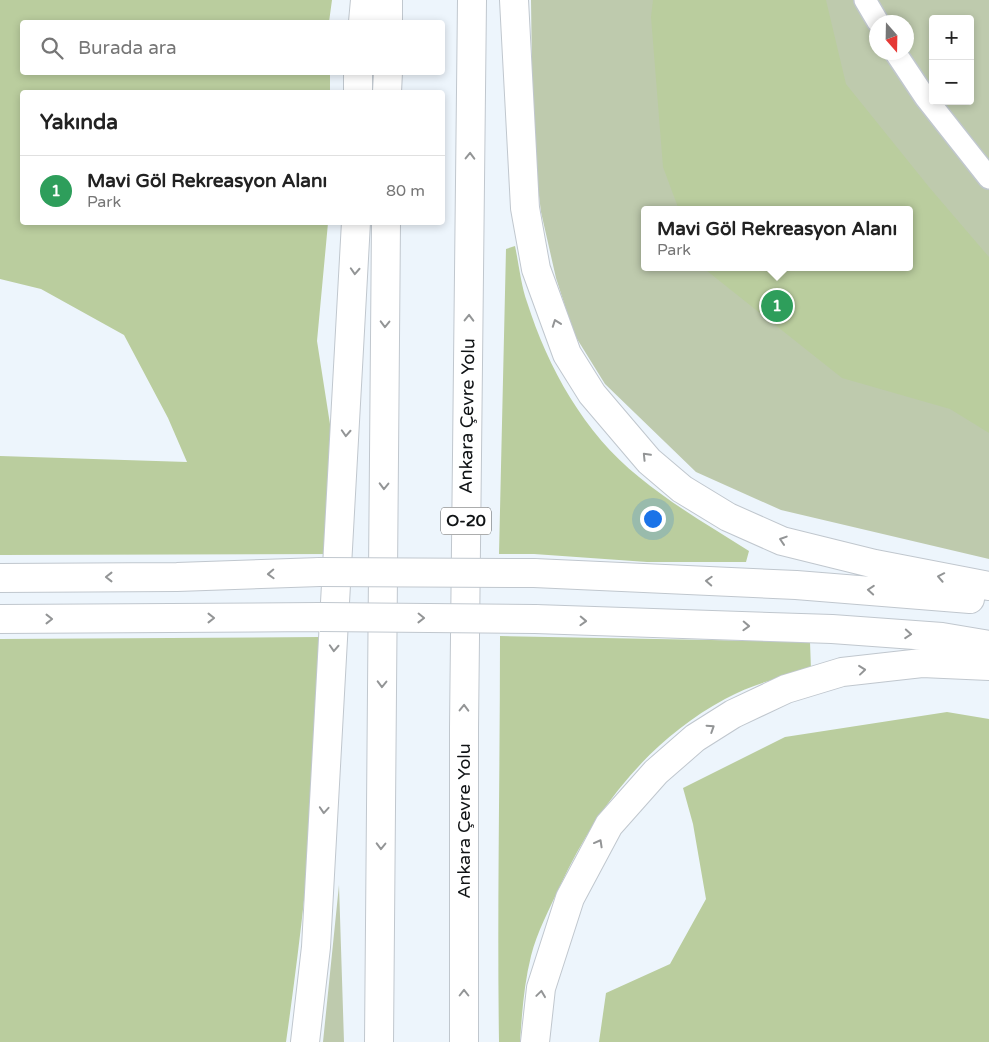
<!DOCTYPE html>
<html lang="tr">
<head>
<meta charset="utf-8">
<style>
	:root { --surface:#fff; --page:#f6f6f6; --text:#222; --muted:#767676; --line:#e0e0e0; --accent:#b04827 }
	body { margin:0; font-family:"Varela Round",sans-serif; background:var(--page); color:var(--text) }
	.controls { position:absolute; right:15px; top:15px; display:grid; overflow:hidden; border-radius:5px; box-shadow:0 2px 8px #0003 }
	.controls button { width:45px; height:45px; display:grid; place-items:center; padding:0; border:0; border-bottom:1px solid var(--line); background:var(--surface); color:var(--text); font:25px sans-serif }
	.compass { position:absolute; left:869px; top:15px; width:45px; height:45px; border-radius:50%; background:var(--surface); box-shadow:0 2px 8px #0003; rotate:160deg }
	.you { position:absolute; left:652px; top:518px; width:18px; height:18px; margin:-12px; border:4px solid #fff; border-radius:50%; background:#1a73e8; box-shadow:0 0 0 8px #1a73e833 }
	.badge { display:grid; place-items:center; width:32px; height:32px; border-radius:50%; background:var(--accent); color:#fff; font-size:16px; font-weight:700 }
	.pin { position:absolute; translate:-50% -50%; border:2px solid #fff; box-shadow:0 1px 5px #0006 }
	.popup { position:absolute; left:641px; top:206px; width:272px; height:65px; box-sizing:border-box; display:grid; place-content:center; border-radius:5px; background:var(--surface); filter:drop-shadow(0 1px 4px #0005); font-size:16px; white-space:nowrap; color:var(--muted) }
	.popup b { font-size:19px; color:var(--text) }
	.popup::after { content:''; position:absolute; left:50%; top:100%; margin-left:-10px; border:10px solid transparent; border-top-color:var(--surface) }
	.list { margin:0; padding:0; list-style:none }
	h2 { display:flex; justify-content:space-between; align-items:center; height:65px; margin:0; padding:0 20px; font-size:21px }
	h2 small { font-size:16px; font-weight:400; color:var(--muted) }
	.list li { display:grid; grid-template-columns:32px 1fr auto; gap:15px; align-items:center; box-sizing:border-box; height:70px; padding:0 20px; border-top:1px solid var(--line) }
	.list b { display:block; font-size:19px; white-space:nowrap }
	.list p { margin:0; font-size:16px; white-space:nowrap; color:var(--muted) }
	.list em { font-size:16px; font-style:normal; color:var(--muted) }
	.icon { flex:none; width:28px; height:28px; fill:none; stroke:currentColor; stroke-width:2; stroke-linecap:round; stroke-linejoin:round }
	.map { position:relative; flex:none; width:989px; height:1042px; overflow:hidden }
	.search { position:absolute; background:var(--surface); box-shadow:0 2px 8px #0003; left:20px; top:20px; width:425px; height:55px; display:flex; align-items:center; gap:12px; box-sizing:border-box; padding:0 18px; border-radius:5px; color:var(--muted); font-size:19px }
	.panel { position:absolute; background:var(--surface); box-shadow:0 2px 8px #0003; left:20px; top:90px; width:425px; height:135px; border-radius:5px }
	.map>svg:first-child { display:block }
</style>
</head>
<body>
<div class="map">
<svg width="989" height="1042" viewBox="0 0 989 1042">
	<rect width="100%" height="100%" fill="#edf5fc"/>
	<!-- green -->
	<path fill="#becaad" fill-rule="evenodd" d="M531 0H989V559L781 510 696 472 605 384 574 334 556 278 541 212 533 147ZM933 19H970V101H933ZM876 22H906V52H876ZM644 210H910V267H644Z
		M339 885 344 1042H323Z"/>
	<!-- forest -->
	<path fill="#bacd9e" d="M0 0H332L329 22H22V72L330 73V92H22V222L328 223 317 341 337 469 332 554 0 555V456L187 462 168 418 124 335 41 289 0 279Z
		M653 0H826L846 84 929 187 989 257V433L950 409 842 378 702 267H910V210H679L663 167 651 17Z
		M515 246C519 265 521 285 527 302 548 368 584 433 639 477 673 505 711 527 749 551L746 562H647L534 554H499L506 249Z
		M500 636 810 642 811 669C782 677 752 684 725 699 649 740 596 808 560 886 550 908 537 932 531 956 524 984 522 1013 520 1042H499C497 907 500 772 500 636Z
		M320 637C320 772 305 908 286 1042H0V639Z
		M947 712 989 719V1042H599L606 993 670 964 706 899 693 824 683 788 785 737Z"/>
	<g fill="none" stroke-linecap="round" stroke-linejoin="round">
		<defs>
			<path id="minor" d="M865 0 878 22
				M895 52 925 97 989 178"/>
			<path id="highway" d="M514 0 525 208 536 269 567 354 592 394 649 461 682 489 728 517 782 541 875 564 989 586
				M363 22 365 0
				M388 22V0
				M358 92V72
				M387 92 388 72
				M534 573 796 585 970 599
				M0 578 177 577 320 572
				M0 619 320 617
				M535 619 832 629 942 637 989 645
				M305 1042 316 947 356 222
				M379 1042 386 222
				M464 1042V728L472 0
				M535 1042 541 988 570 898 609 825 656 772 695 738 733 714 786 689 842 672 922 663 989 666"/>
		</defs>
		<!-- minor casing -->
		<use href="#minor" stroke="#c0c7ce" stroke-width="24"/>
		<!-- highway casing -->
		<use href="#highway" stroke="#c0c7ce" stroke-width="30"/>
		<!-- minor -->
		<use href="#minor" stroke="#fff" stroke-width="21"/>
		<!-- highway -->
		<use href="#highway" stroke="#fff" stroke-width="28"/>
		<defs>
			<path id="highway-bridge" d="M320 572 534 573
				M320 617 535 619"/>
		</defs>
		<!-- highway-bridge casing -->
		<use href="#highway-bridge" stroke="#c0c7ce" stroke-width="30" stroke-linecap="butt"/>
		<!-- highway-bridge -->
		<use href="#highway-bridge" stroke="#fff" stroke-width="28"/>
	</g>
	<!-- one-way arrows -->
	<defs><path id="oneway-chevron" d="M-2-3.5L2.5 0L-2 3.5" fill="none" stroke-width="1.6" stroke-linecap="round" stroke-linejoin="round" transform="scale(1.25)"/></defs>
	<g stroke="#939596">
		<use href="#oneway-chevron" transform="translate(470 156) rotate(-89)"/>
		<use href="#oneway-chevron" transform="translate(355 271) rotate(93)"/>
		<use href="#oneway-chevron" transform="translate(469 318) rotate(-89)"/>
		<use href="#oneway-chevron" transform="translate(556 323) rotate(-110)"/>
		<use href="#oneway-chevron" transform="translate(385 324) rotate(91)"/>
		<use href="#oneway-chevron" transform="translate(346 433) rotate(93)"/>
		<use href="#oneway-chevron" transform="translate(646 456) rotate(-134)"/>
		<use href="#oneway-chevron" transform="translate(384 486) rotate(91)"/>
		<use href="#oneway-chevron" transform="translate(783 540) rotate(-162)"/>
		<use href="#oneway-chevron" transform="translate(271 574) rotate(178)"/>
		<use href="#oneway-chevron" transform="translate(109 577) rotate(180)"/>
		<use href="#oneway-chevron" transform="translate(941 577) rotate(-169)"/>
		<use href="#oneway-chevron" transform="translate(709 581) rotate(-177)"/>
		<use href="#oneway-chevron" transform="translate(871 590) rotate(-176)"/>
		<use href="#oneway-chevron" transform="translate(211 618)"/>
		<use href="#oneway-chevron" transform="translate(421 618) rotate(1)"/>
		<use href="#oneway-chevron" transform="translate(49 619)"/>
		<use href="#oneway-chevron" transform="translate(583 621) rotate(2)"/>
		<use href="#oneway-chevron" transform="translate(746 626) rotate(2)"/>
		<use href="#oneway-chevron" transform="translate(908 634) rotate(4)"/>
		<use href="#oneway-chevron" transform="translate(334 648) rotate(93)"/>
		<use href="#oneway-chevron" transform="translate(862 670) rotate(-6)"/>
		<use href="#oneway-chevron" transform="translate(382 684) rotate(91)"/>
		<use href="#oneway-chevron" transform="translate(464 708) rotate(-89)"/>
		<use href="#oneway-chevron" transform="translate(711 728) rotate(-33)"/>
		<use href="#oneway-chevron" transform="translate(324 810) rotate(94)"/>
		<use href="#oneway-chevron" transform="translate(599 843) rotate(-61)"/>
		<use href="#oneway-chevron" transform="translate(381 846) rotate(91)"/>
		<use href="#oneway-chevron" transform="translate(464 993) rotate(-90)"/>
		<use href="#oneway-chevron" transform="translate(541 994) rotate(-82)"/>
	</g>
	<g text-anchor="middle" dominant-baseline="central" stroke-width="4" stroke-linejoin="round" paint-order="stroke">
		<!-- shield labels -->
		<rect fill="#fff" stroke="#585a5b" stroke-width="1" x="441" y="507.5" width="50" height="27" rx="4"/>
		<g font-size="16" font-weight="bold" fill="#101315">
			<text x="466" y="521">O-20</text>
		</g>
		<!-- street labels -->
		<g font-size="18" fill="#101315" stroke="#fff">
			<text transform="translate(467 416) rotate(-89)">Ankara Çevre Yolu</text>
			<text transform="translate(464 821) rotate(-90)">Ankara Çevre Yolu</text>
		</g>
	</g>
</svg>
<div class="controls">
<button>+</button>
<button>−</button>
</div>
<svg class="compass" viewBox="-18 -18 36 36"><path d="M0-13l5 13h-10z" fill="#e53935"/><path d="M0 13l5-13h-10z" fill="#767676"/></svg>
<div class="you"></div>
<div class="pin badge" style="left:777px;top:306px;background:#2e9e5b">1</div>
<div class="popup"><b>Mavi Göl Rekreasyon Alanı</b>Park</div>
<div class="search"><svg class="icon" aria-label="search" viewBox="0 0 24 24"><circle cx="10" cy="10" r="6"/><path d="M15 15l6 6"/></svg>Burada ara</div>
<section class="panel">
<h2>Yakında<small></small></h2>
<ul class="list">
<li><span class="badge" style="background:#2e9e5b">1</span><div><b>Mavi Göl Rekreasyon Alanı</b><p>Park</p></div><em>80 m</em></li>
</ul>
</section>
</div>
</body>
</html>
